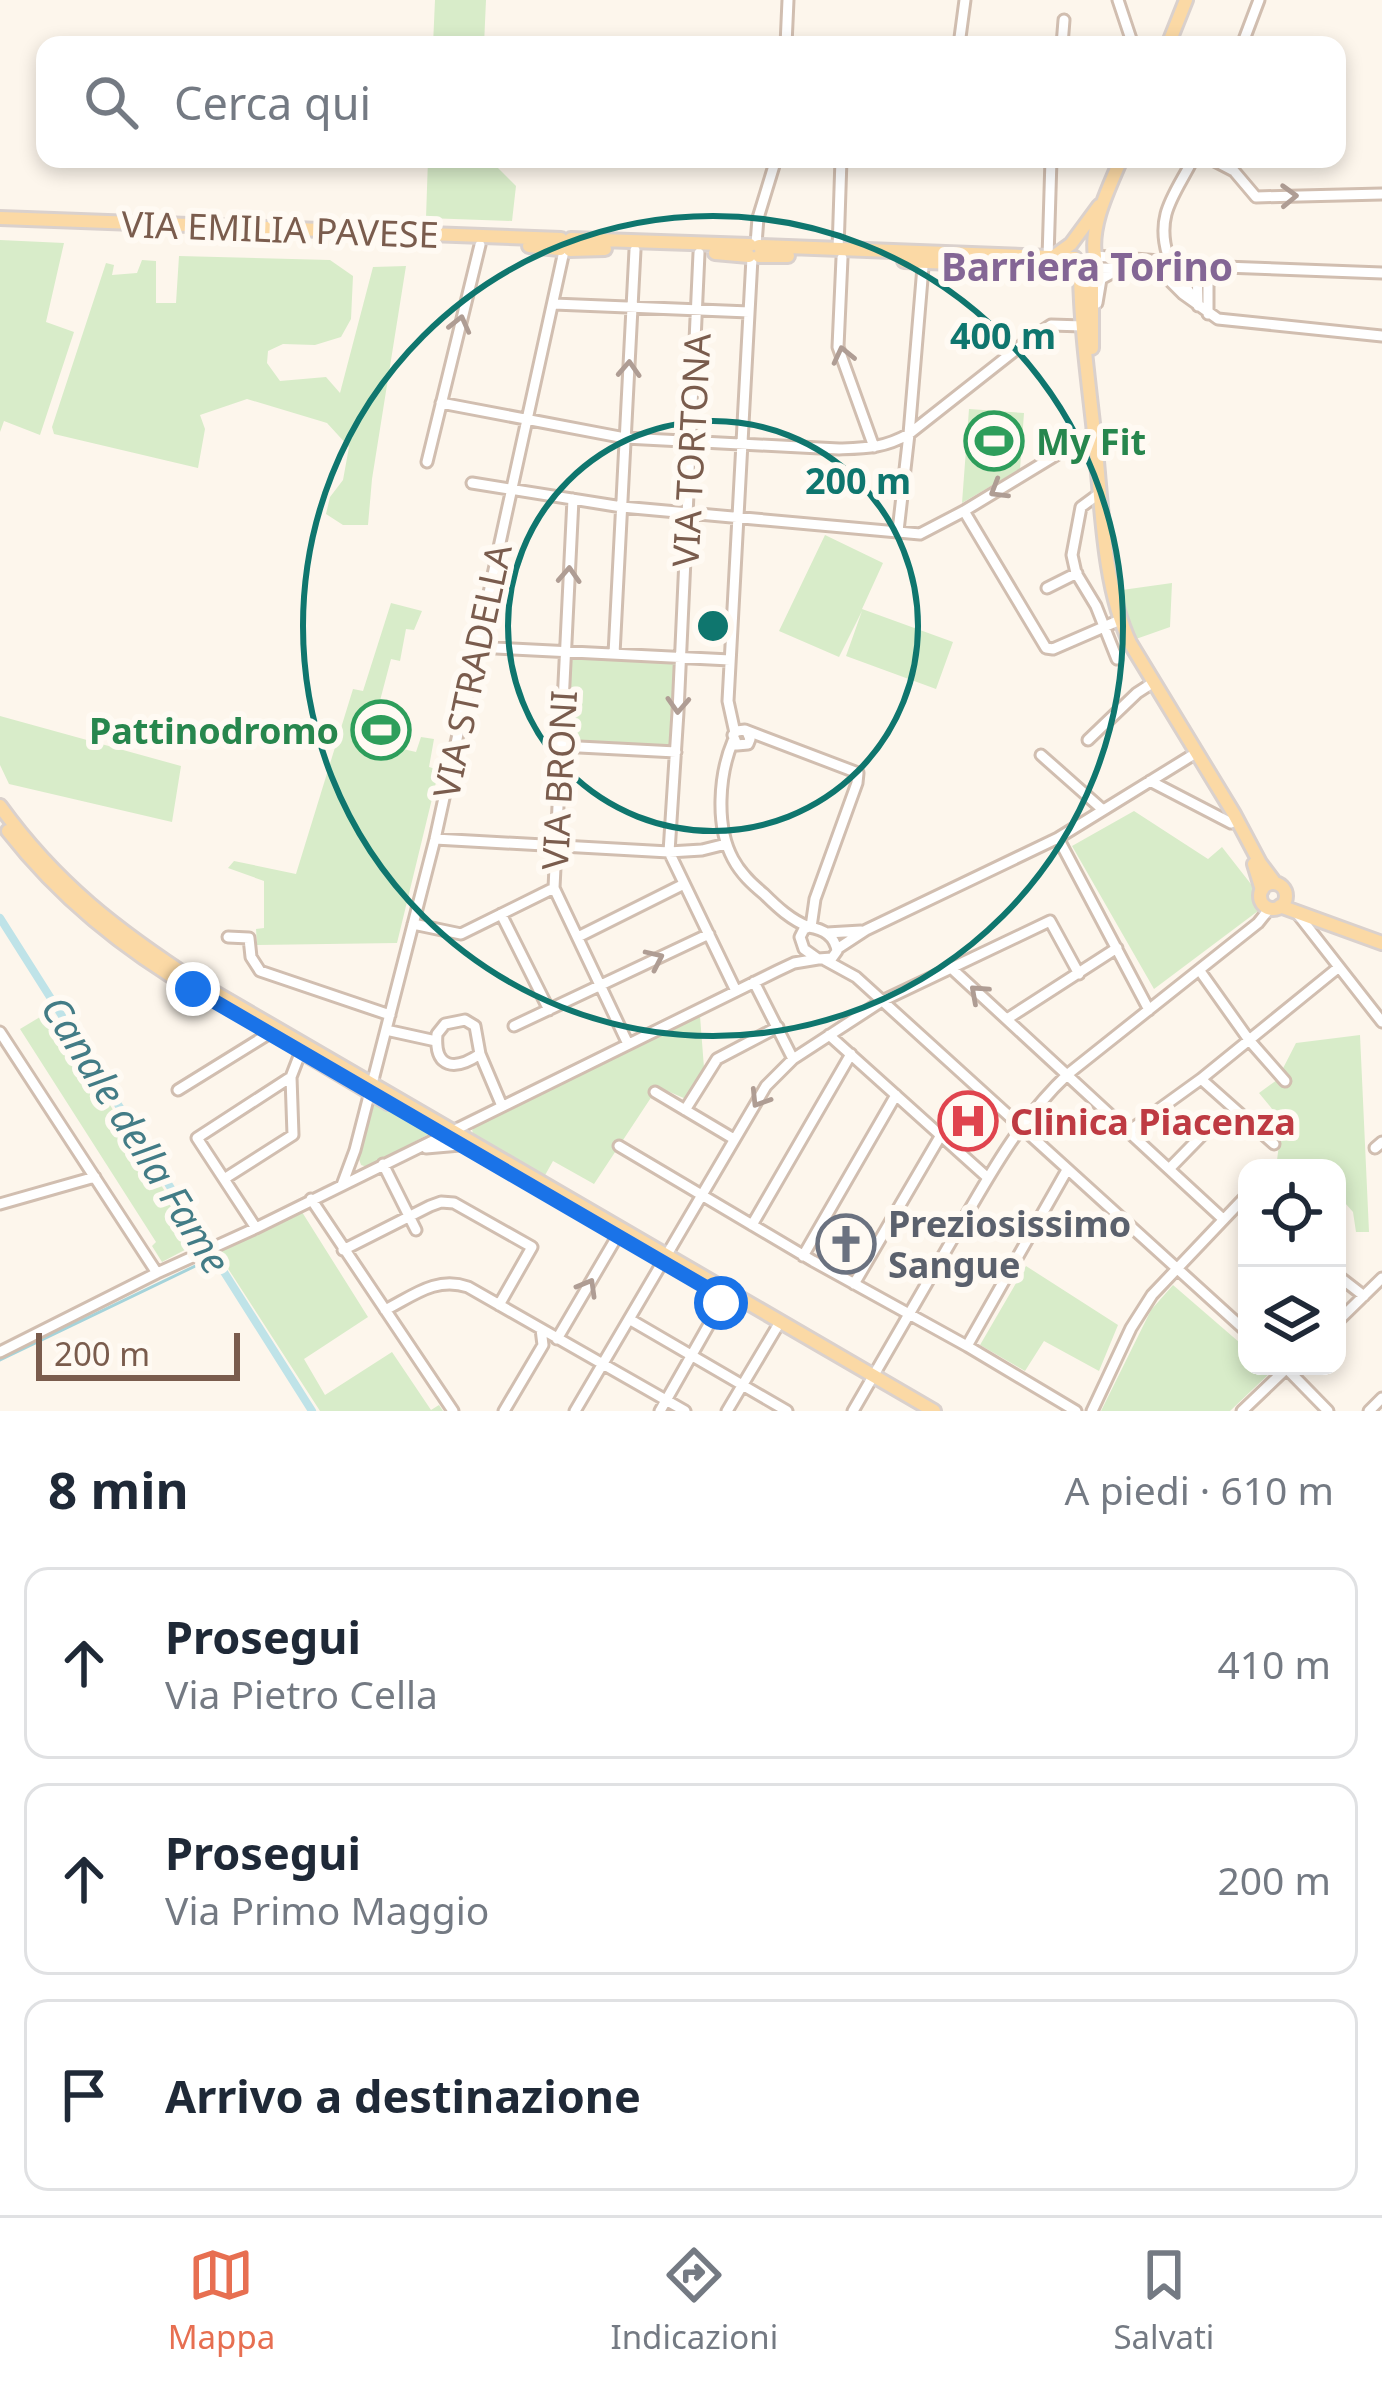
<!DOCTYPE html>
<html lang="it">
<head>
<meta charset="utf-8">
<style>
	:root { --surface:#fff; --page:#f6f6f7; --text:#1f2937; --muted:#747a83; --line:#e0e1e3; --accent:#e76f51 }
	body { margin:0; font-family:"Noto Sans",sans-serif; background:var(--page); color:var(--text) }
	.controls { position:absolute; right:36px; bottom:36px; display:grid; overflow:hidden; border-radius:24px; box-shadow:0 6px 18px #0003 }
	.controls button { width:108px; height:108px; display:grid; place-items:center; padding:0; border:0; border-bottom:3px solid var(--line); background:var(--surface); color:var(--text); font:60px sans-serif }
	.scale { position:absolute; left:36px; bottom:30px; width:204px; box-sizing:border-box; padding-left:12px; border:6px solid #7a5c4d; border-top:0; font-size:33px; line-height:42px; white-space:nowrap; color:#7a5c4d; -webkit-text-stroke:9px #fffaf3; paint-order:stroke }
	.stop { position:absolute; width:36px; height:36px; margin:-27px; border:9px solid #1a73e8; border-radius:50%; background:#fff }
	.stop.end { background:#1a73e8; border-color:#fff; box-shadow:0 3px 12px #0008 }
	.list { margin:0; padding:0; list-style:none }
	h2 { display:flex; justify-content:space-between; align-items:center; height:156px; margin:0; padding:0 48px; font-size:51px }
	h2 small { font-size:39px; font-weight:400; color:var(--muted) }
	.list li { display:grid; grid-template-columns:78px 1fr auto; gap:36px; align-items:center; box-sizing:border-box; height:192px; margin:0 24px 24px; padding:0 24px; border:3px solid var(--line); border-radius:24px }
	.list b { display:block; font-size:45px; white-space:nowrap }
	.list p { margin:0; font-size:39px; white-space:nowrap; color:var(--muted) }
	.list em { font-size:39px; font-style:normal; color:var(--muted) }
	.icon { flex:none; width:66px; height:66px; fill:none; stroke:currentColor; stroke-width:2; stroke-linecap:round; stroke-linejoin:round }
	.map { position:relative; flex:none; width:1382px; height:1411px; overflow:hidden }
	.search { position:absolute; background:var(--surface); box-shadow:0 6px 18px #0003; left:36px; right:36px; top:36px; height:132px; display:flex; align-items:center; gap:30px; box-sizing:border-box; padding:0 42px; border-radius:24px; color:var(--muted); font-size:45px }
	.sheet { height:804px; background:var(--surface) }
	nav { display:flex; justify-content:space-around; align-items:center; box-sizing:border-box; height:168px; border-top:3px solid var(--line); background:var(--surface); font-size:33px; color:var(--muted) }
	nav a { display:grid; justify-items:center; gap:6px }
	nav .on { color:var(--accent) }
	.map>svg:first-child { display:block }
</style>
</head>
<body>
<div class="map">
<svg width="1382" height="1411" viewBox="0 0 1382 1411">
	<rect width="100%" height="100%" fill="#fdf6ec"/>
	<!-- green -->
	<path fill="#d8ecc9" d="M435 0H486L484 45H433Z
		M428 159H489L516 186 512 221 426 218Z
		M0 240 64 243 46 322 74 332 40 435 4 421 0 432Z
		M179 256 330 260 353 276 351 319 341 337 315 345 283 344 268 351 267 363 280 381 326 377 340 393 373 267 406 266 372 479 368 525H343L326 514 330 497 343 480 349 447 327 423 247 399 200 415 205 429 198 468 54 434 52 427 106 263 114 265 112 275 137 273 142 260 156 261V303H176Z
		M969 409 1024 413 1020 469 962 503Z
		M825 535 883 563 862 609 953 642 936 689 846 656 862 611 839 657 779 631Z
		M1172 583 1170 627 1136 639 1125 609 1122 590Z
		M391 603 422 611 414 630 406 629 400 661 391 659 377 712 359 708 352 737 416 752 421 737 434 739 429 767 439 770 397 943 257 945 256 929 264 928V881L228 868 234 861 296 874 353 689 363 691Z
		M568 654 678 660 673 748 563 742Z
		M0 716 181 766 172 822 9 784 0 765Z
		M1134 811 1208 859 1222 847 1254 888 1253 900 1258 911 1154 989 1072 846Z
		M50 1011 198 1243 162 1262 152 1246 156 1242 20 1029Z
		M700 1016 704 1068 686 1099 658 1087 594 1184 553 1161 544 1177 474 1136 472 1130 477 1125Z
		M1360 1035 1369 1232H1356L1353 1212 1337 1194V1168H1276L1282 1121 1259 1093 1277 1080 1296 1043Z
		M375 1101 429 1134 367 1167 361 1165 359 1159Z
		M302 1212 368 1317 304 1359 325 1395 392 1352 431 1410 439 1405 443 1411H320L218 1253Z
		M1026 1266 1118 1325 1099 1371 1044 1341 1025 1371 980 1345Z
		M1173 1285 1247 1349V1366H1267L1272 1371 1230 1411H1101L1151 1310Z"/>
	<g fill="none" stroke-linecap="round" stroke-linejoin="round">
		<!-- stream -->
		<path stroke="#a5d3da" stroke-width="3" d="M0 1360 214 1257"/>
		<!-- canal -->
		<path stroke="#bfe3e8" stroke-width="8" d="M0 918 312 1411"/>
		<defs>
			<path id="minor" d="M1118 0 1133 45
				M786 45 788 0
				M959 45 965 0
				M1062 45 1064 20
				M1242 45 1259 0
				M1211 159 1234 171 1256 197 1382 194
				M756 244 758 218 776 159
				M838 250 841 159
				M699 253 678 712 669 852 736 991
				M1095 256 1160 261
				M1168 256C1155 214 1175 195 1193 159
				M842 258 838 347 874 447
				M1048 258 1051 159
				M1178 263 1197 266 1382 273
				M1197 266 1198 306
				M1097 268 1159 269
				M1177 272 1168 277 1159 269 1160 261 1168 256 1176 260 1179 266 1177 272 1191 295
				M1165 276 1183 294 1218 319 1382 336
				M1097 303 1101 279 1119 269
				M554 304 749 312
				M1208 314V267
				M441 403 625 438 839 449C867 448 884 448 909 434L1027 341 1051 325 1083 326
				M427 462 480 245
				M472 483 622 507 920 534 964 511 1094 432
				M1100 493 1081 507 1072 555 1076 573 1096 606 1117 659
				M573 499 554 888 628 1044
				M964 511 1046 648 1053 649 1120 620
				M898 531 909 434 924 255
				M1047 588 1077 573
				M476 647 730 660
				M614 654 635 250
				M747 732 750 739 748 744 737 745 733 735 737 731 745 730 858 773 857 783 815 899 811 927
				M735 733 728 701 752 258
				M1088 740 1137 693 1154 682
				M733 741C719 774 715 826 733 859 741 874 752 884 764 894 777 907 791 920 809 927
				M560 746 676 752
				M1041 755 1103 810
				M1150 781 1231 823
				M1058 838 1149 1010
				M435 839 669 852 702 850 726 844
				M1296 912 1382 1022
				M501 914 549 1010
				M413 924 461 934 554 888
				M809 927C823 929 835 936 837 951L832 958 818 959 804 949 800 937 804 929Z
				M827 933 861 931
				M228 937 249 938 251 957 260 971 390 1015
				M578 937 684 884
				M837 949 866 930 1058 838 1191 756
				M825 960 856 977 1247 1332
				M950 967 1223 1219
				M1200 971 1249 1040 1285 1081
				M754 982 793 1059
				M1007 1019 1117 948
				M514 1026 709 934
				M386 1030 436 1041
				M0 1032 157 1273
				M829 1035 988 1178
				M480 1054C455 1071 434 1069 437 1034L445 1024 465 1020 475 1026 480 1054 502 1106
				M1201 1079 1274 1144
				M178 1090 270 1033
				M655 1092 734 1139
				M685 1110 717 1059 778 1027
				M1129 1131 1201 1079 1339 967
				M619 1146 813 1261 967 1346 1076 1411
				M426 1148 460 1145
				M1375 1148 1382 1142
				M383 1164 416 1230
				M1169 1169 1209 1128
				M224 1179 293 1135 291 1077 301 1051
				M342 1185 355 1150 435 839 564 251
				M311 1199 453 1411
				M0 1204 95 1177
				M752 1225 851 1054
				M256 1228 197 1138 291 1077
				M343 1250 430 1206 441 1202 454 1203 532 1247 499 1305
				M803 1256 896 1095
				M1246 1262 1247 1263
				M1337 1275 1364 1296
				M854 1284 941 1135
				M385 1310C413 1296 436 1276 468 1287L685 1411
				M629 1319 787 1411
				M1337 1322 1382 1278
				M557 1339 618 1235
				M967 1346 1067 1170
				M0 1352 157 1273 256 1228 777 971 794 963 818 959
				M1286 1368 1328 1411
				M504 1411 543 1345 541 1329
				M575 1411 766 1086 793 1059 882 1001 1050 921 1079 974
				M660 1411 728 1291
				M727 1411 780 1322
				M853 1411C887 1352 921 1293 956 1233 989 1176 1019 1120 1068 1074L1258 923 1270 908
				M1092 1411 1131 1328 1152 1295 1247 1195
				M1242 1411 1289 1366
				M1369 1411 1382 1398"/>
			<path id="major" d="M1168 45 1186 0
				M0 218 561 239
				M571 239 750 245
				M529 246 560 249
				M759 246 1075 258
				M570 250 605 249
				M715 253 749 256
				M759 256H788
				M1095 256C1090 224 1109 188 1121 159
				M1053 257 1071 244 1099 206
				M904 261 1075 268
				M1080 274C1081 333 1090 392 1096 451 1102 511 1104 588 1130 643L1234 814 1260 863 1275 883
				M1092 348V274
				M0 806C56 884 118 931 198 983L934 1411
				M8 831C61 899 126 951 201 994
				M1254 864 1262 890
				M1260 896a13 13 0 1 1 26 0a13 13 0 1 1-26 0Z
				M1280 906 1382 943
				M302 1052 388 1103"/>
		</defs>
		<!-- minor casing -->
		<use href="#minor" stroke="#d1beb0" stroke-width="15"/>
		<!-- major casing -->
		<use href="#major" stroke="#dad1cd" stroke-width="18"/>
		<!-- minor -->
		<use href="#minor" stroke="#fff" stroke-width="9"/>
		<!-- major -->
		<use href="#major" stroke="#fbd9a5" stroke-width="12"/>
	</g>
	<!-- one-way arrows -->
	<defs><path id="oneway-chevron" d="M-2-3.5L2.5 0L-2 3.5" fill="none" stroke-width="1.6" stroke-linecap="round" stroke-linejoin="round" transform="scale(3)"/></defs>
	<g stroke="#af9d94">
		<use href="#oneway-chevron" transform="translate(1289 196) rotate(-2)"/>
		<use href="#oneway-chevron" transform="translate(460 324) rotate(-76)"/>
		<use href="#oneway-chevron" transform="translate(843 355) rotate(-103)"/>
		<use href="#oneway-chevron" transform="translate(629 369) rotate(-87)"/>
		<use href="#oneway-chevron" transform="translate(998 490) rotate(149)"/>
		<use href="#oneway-chevron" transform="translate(569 575) rotate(-87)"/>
		<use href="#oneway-chevron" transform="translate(678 705) rotate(93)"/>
		<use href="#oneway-chevron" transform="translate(655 959) rotate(-25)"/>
		<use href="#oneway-chevron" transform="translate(978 993) rotate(-138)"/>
		<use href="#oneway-chevron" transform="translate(759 1099) rotate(122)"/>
		<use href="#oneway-chevron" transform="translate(588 1287) rotate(-60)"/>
	</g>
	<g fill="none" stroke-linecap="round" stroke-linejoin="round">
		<!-- route -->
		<path stroke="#1a73e8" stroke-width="15" d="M193 989 724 1298 721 1303"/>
	</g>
	<!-- distance rings -->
	<g fill="none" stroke="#0f766e" stroke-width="6">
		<circle cx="713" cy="626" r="205"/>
		<circle cx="713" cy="626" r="410"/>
	</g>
	<!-- icons -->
	<defs>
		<symbol id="stadium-ring" viewBox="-11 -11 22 22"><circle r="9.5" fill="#fffaf3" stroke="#2e9e5b" stroke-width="1.5"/><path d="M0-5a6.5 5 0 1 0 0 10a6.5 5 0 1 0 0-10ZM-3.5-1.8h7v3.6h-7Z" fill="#2e9e5b"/></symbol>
		<symbol id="hospital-ring" viewBox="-11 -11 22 22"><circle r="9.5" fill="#fffaf3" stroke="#e0444e" stroke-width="1.5"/><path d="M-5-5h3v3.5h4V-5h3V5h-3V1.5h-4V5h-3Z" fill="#e0444e"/></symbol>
		<symbol id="church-ring" viewBox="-11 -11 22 22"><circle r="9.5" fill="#fffaf3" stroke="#6b7280" stroke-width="1.5"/><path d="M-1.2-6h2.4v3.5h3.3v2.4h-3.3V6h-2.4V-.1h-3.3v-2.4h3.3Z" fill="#6b7280"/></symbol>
	</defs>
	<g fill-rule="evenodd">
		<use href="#stadium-ring" x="961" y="408" width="66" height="66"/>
		<use href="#stadium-ring" x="348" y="697" width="66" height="66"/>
		<use href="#hospital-ring" x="935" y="1088" width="66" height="66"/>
		<use href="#church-ring" x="813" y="1211" width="66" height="66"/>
	</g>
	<g text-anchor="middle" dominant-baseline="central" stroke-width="12" stroke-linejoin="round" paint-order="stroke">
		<!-- street labels -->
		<g font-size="36" fill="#7a5c4d" stroke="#fffaf3">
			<text transform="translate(280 229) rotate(2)">VIA EMILIA PAVESE</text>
			<text transform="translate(691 450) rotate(-87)">VIA TORTONA</text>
			<text transform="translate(472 671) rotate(-78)">VIA STRADELLA</text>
			<text transform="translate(559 780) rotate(-87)">VIA BRONI</text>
		</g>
		<!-- leisure labels -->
		<g font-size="36" font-weight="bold" fill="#27864d" stroke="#fffaf3" text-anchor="start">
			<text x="1036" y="441">My Fit</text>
			<text x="339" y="730" text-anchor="end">Pattinodromo</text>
		</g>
		<!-- health labels -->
		<g font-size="36" font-weight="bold" fill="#be3a42" stroke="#fffaf3" text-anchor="start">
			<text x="1010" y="1121">Clinica Piacenza</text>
		</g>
		<!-- worship labels -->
		<g font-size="36" font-weight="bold" fill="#5b616d" stroke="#fffaf3" text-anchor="start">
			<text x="888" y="1223">Preziosissimo<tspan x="888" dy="41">Sangue</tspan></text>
		</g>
		<!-- neighbourhood labels -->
		<g font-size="39" font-weight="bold" fill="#846695" stroke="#fffaf3">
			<text x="1087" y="265">Barriera Torino</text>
		</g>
		<!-- water labels -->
		<g font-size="39" font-style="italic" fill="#437c86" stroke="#fffaf3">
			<text transform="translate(137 1134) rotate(58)">Canale della Fame</text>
		</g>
	</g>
	<circle cx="713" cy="626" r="18" fill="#0f766e" stroke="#fffaf3" stroke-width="6"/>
	<g font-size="36" text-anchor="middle" font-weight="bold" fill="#0f766e" stroke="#fffaf3" stroke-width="12" stroke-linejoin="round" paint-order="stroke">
		<text x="1003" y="349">400 m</text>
		<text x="858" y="494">200 m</text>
	</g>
</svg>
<div class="controls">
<button><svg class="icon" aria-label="locate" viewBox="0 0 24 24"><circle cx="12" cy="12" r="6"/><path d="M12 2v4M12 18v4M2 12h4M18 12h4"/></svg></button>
<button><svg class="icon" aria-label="layers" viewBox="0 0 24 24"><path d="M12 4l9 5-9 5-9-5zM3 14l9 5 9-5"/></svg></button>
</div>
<div class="scale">200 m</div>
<div class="stop" style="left:721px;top:1303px"></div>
<div class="stop end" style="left:193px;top:989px"></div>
<div class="search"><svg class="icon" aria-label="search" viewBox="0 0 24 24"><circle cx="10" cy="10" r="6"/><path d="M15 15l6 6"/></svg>Cerca qui</div>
</div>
<section class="sheet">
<h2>8 min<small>A piedi · 610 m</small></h2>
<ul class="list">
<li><svg class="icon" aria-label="ahead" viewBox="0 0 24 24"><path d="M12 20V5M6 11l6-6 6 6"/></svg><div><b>Prosegui</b><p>Via Pietro Cella</p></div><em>410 m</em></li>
<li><svg class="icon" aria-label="ahead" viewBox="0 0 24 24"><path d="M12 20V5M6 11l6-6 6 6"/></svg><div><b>Prosegui</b><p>Via Primo Maggio</p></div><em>200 m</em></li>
<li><svg class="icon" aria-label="arrive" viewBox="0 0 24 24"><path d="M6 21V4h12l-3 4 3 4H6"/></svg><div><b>Arrivo a destinazione</b></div></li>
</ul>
</section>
<nav>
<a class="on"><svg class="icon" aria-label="map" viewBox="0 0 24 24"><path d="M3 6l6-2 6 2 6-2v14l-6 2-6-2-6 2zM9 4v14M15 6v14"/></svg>Mappa</a>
<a><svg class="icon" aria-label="directions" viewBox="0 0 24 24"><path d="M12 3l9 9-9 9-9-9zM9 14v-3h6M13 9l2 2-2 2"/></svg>Indicazioni</a>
<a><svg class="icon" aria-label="saved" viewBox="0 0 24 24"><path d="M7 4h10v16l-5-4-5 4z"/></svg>Salvati</a>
</nav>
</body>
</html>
